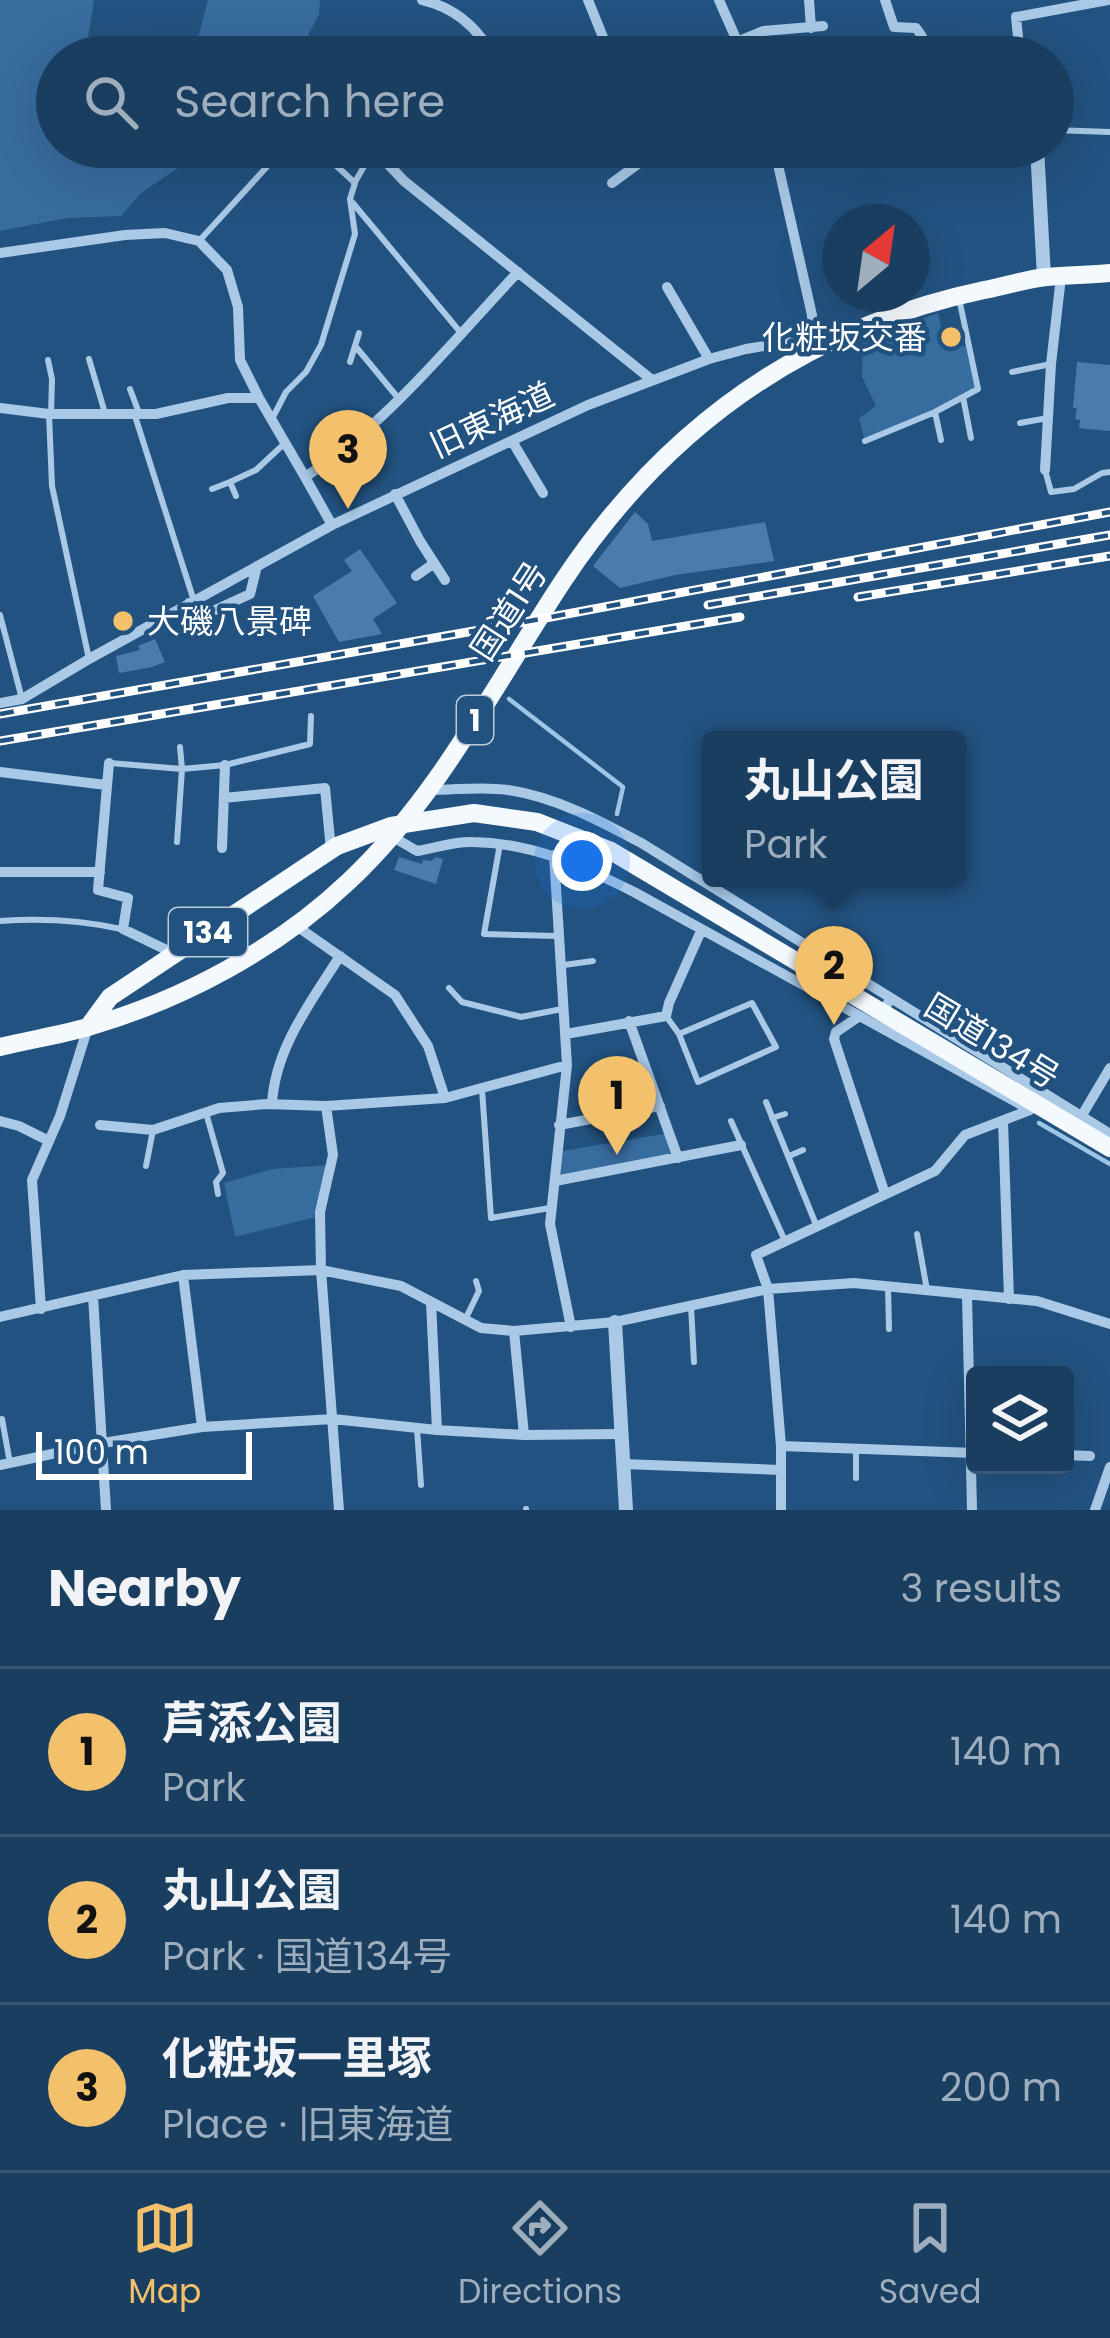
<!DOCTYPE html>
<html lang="en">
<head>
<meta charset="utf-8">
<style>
	:root { --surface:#1a3e60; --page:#274969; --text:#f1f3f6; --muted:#9faebd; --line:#385775; --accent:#f3c16b }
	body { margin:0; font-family:Poppins,"Noto Sans JP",sans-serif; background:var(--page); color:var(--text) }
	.controls { position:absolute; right:36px; bottom:36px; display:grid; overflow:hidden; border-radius:12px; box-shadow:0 12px 48px #0002 }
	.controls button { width:108px; height:108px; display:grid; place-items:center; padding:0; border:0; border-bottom:3px solid var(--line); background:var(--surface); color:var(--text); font:60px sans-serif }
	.compass { position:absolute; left:822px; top:204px; width:108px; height:108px; border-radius:50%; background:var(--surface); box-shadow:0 12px 48px #0002; rotate:29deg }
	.scale { position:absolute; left:36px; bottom:30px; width:216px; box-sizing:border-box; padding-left:12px; border:6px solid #fff; border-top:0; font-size:33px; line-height:42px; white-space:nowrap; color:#fff; -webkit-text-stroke:9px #225280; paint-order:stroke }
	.you { position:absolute; left:582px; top:861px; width:42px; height:42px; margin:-30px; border:9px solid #fff; border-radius:50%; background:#1a73e8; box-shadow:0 0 0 18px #1a73e833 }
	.badge { display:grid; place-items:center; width:78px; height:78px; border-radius:50%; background:var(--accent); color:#111; font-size:39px; font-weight:700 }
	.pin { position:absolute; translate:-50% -99px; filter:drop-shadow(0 3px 6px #0008) }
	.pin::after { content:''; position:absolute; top:63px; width:42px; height:36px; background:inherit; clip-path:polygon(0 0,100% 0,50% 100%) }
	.popup { position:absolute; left:702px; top:731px; width:264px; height:156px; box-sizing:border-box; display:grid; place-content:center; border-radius:12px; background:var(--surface); filter:drop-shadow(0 3px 9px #0005); font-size:39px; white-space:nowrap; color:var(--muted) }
	.popup b { font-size:45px; color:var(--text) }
	.popup::after { content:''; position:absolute; left:50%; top:100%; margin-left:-24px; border:24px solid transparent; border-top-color:var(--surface) }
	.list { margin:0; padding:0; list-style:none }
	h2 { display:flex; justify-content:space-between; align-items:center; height:156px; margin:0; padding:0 48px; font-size:51px }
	h2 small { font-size:39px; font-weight:400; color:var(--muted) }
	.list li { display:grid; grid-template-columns:78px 1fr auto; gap:36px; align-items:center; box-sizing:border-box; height:168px; padding:0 48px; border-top:3px solid var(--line) }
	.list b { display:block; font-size:45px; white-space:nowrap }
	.list p { margin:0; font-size:39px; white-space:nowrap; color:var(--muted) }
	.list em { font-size:39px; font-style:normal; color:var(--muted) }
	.icon { flex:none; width:66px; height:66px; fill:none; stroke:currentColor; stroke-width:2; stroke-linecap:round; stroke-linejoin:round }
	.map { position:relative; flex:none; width:1110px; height:1510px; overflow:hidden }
	.search { position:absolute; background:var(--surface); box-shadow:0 12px 48px #0002; left:36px; right:36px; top:36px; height:132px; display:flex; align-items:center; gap:30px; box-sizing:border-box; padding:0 42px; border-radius:66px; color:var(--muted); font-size:45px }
	.sheet { height:660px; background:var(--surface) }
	nav { display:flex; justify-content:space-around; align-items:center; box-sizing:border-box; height:168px; border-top:3px solid var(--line); background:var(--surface); font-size:33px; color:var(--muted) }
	nav a { display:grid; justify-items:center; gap:6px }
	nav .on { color:var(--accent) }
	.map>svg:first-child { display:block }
</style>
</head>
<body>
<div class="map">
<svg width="1110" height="1510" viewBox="0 0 1110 1510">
	<rect width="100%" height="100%" fill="#225280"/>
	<!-- green -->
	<path fill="#376c9e" d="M0 0H94L85 57H57V147H208L140 194 121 216 67 218 0 231Z
		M208 0H320L319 15 296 57H193Z
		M938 313 947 350 969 345 978 389 865 441 859 418 876 406 862 377 863 340Z
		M669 1133 678 1158 555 1181 557 1152Z
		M330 1165 320 1216 235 1237 224 1183 272 1169Z"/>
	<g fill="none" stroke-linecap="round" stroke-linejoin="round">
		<!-- stream -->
		<path stroke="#9dc5e8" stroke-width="4.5" d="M509 699 623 787 617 814
			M1039 1123 1110 1164"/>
	</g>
	<!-- building -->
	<path fill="#4b7ca9" d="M1077 362 1110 365V431L1079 428 1080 420 1075 419 1077 408H1073Z
		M635 512 648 524 652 541 765 522 774 561 675 575 620 588 593 566Z
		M360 549 397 603 373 619 382 634 339 642 313 596 352 571 344 560Z
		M155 639 165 662 152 667 119 673 116 656 140 650 138 646Z
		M399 857 422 864 423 860 431 861 436 857 443 859 436 884 394 870Z"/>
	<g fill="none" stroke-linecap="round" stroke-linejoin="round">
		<!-- service -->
		<path stroke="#a9c9e7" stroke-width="6" d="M611 55 645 39
			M1053 130 1110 132
			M355 182 374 149
			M352 202 461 333
			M199 241 285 147
			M356 347 399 399
			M89 359 105 413
			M48 360 52 379 51 414
			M350 362 359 333
			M1012 372 1051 364
			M130 389 139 413
			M963 397 971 438
			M935 412 941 440
			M49 414 52 486 89 659
			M135 416 194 601
			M273 417 286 392 306 372 321 345 355 234 350 199 355 183 316 147
			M1020 423 1048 418
			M865 441 935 412 978 389 960 303
			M1045 470 1051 492 1074 489 1102 473 1110 472
			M212 489 230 482
			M236 496 230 482 256 470 285 443
			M0 615 22 699
			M110 763 182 769 225 765 310 744 311 716
			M177 842 182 769 180 747
			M500 844 484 934 557 936
			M0 921C42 918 80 920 121 929
			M564 965 593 961
			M449 988 462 1002 521 1017 562 1009
			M666 1016 679 1034 698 1082 776 1047 752 1003 679 1034
			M482 1089 491 1218 550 1208
			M766 1102 817 1227
			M206 1113 223 1173 216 1182 218 1194
			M772 1118 785 1114
			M731 1121 785 1241
			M789 1156 803 1150
			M146 1166 153 1130
			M917 1234 927 1290
			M888 1287 889 1329
			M691 1306 694 1362
			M465 1320 479 1291 476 1281
			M2 1419 10 1463
			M417 1429 421 1485
			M856 1478V1451
			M526 1509V1510"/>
		<!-- minor -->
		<path stroke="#a9c9e7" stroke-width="10" d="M422 0C454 7 478 28 494 57
			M588 0 611 57
			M719 0 744 57
			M809 0 811 28
			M885 0 894 27 916 28C924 38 927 45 926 57
			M700 57 763 31 823 26
			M1020 57 1016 17 1108 0
			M372 147 404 181 652 380
			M612 183 661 147
			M0 253 125 235 165 233 199 241 227 270 238 307 240 360 259 398 305 477
			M667 287 709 359
			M0 408 49 414H156L228 398H259
			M512 441 543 493
			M1045 470 1051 364 1061 277
			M395 494 420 541 445 580
			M332 525 305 477C388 423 451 343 518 272
			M416 576 433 564
			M189 603 200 617 250 594 257 566
			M0 703 22 699 89 659 332 525 588 405 709 359 746 349 788 342 812 349V315L774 147
			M109 763 98 890 128 898 123 929 175 954
			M0 772 106 785
			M431 790C457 790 482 786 508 790 556 797 602 822 643 844L891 998 883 1011
			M224 798 325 788 331 850
			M393 837 417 851C435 848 455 841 473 842 533 843 582 866 634 892L1027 1108
			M222 848 225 765
			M554 855 567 1065 550 1224 571 1327
			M0 872H100
			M295 925 395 995 428 1046 445 1098
			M891 998 1110 1134
			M858 1017 836 1032 834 1039 885 1194
			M629 1021 678 1158
			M566 1034 666 1016 669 1003 701 931
			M272 1104C275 1048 311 1002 340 956
			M326 1106 333 1155 320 1212 321 1270 339 1510
			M0 1121 19 1126 49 1141
			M1003 1121 1009 1299
			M1078 1122 1110 1068
			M100 1125 153 1130 219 1108 267 1104 326 1106 445 1098 567 1065
			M559 1125 660 1106
			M555 1181 741 1145
			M183 1275 202 1427
			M93 1296 106 1510
			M967 1296 972 1510
			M431 1302 437 1430
			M41 1309 32 1180 60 1116 88 1027
			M0 1317 183 1275 321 1270 401 1286 481 1328 514 1331 615 1322 768 1289 854 1283 1037 1301 1110 1324
			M514 1331 524 1435
			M781 1446 975 1453
			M1065 1455 1090 1456
			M623 1464 781 1470
			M0 1465 103 1443 202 1427 333 1419 437 1430 524 1435 621 1434
			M781 1510V1446L768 1289 756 1255 935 1171 965 1135 1030 1110
			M1095 1510 1110 1467"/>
		<!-- tertiary -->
		<path stroke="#a9c9e7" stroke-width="14" d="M1037 147 1044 277
			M615 1322 626 1510"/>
		<!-- trunk -->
		<path stroke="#f4f9fe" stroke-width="18" d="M474 813 537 822 611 851 1110 1148
			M88 1027 110 997 337 846
			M0 1047C29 1040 60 1035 88 1027 182 1000 276 950 348 882 439 797 495 684 563 581 665 427 804 328 984 290 1005 286 1026 279 1047 277 1068 275 1089 275 1110 273"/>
		<defs>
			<path id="rail" d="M858 597 1110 556
				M708 605 1110 535
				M0 714 519 623 1110 512
				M0 741 740 617"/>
		</defs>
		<!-- rail casing -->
		<use href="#rail" stroke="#fff" stroke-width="9"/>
		<!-- rail -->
		<use href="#rail" stroke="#225280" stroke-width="4.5" stroke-dasharray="14" stroke-linecap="butt"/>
		<!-- trunk-bridge -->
		<path stroke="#f4f9fe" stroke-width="18" d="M337 846 391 826 474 813"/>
	</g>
	<!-- markers -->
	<g fill="#f3c16b" stroke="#225280" stroke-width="4.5">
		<circle cx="951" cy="337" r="12"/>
		<circle cx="123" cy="621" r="12"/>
	</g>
	<g text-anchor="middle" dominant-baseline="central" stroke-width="9" stroke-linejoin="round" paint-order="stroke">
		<!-- shield labels -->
		<g fill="#225280" stroke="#bdcbd9" stroke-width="3">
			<rect x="457" y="696" width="36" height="48" rx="9"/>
			<rect x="169" y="908" width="78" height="48" rx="9"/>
		</g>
		<g font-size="30" font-weight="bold" fill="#fff">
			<text x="475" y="720">1</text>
			<text x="208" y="932">134</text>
		</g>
		<!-- poi labels -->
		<g font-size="33" fill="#fff" stroke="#225280" text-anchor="end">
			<text x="927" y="337">化粧坂交番</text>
			<text x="147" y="621" text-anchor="start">大磯八景碑</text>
		</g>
		<!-- street labels -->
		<g font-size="33" fill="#fff" stroke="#225280">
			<text transform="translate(492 420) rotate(-25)">旧東海道</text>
			<text transform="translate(509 611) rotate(-57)">国道1号</text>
			<text transform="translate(992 1041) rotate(31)">国道134号</text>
		</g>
	</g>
</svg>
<div class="controls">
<button><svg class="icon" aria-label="layers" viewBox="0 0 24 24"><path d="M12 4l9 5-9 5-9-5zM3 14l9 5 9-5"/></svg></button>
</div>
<svg class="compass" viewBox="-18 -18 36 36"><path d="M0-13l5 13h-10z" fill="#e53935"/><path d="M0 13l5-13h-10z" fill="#9faebd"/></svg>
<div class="scale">100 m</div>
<div class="you"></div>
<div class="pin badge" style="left:617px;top:1155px">1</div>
<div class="pin badge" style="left:834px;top:1025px">2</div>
<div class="popup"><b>丸山公園</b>Park</div>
<div class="pin badge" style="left:348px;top:509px">3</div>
<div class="search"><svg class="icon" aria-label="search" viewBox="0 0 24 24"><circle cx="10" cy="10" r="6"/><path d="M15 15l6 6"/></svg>Search here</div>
</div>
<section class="sheet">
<h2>Nearby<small>3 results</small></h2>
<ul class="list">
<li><span class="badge">1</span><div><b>芦添公園</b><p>Park</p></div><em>140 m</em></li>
<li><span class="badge">2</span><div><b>丸山公園</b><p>Park · 国道134号</p></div><em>140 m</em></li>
<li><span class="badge">3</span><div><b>化粧坂一里塚</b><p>Place · 旧東海道</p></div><em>200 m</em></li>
</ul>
</section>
<nav>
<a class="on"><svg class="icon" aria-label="map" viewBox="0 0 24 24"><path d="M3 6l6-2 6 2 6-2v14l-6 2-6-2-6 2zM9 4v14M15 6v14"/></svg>Map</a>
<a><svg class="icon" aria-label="directions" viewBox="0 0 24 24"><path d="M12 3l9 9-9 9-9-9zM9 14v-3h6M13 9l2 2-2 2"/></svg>Directions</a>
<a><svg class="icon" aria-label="saved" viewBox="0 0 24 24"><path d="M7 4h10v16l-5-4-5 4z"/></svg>Saved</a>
</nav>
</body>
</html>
